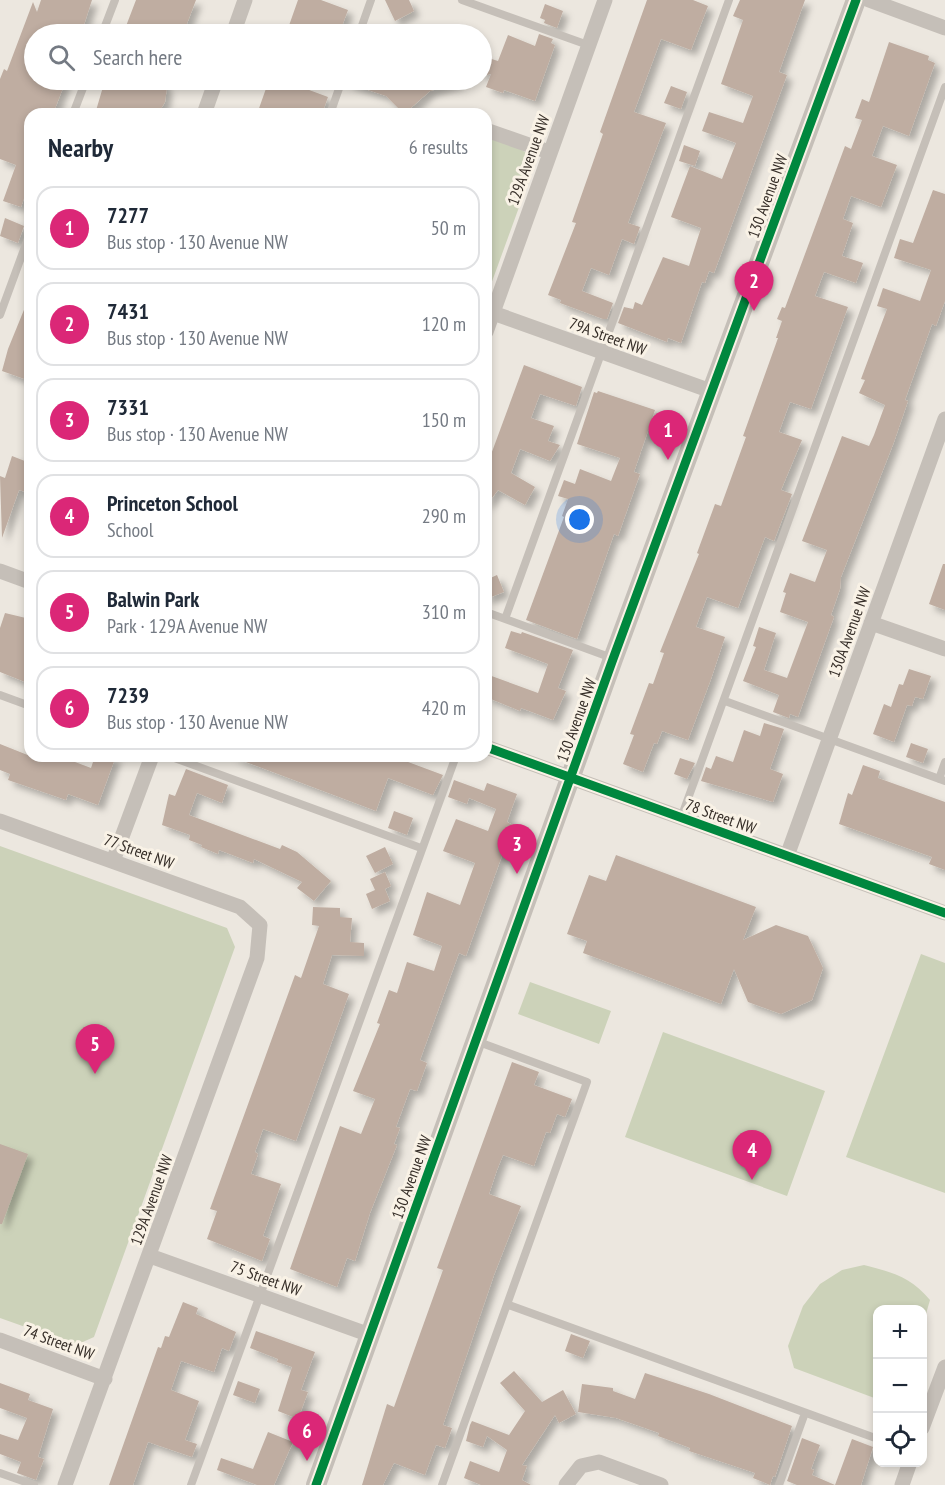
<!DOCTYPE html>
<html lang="en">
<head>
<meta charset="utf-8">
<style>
	:root { --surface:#fff; --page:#f6f6f7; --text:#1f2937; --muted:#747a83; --line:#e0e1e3; --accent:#db2777 }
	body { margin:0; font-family:"PT Sans Narrow",sans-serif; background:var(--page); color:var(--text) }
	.controls { position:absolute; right:18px; bottom:18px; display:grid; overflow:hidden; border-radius:12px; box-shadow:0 3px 9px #0003 }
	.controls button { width:54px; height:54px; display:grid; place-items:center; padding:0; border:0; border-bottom:2px solid var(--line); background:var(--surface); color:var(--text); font:30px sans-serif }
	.you { position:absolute; left:580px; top:520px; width:21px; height:21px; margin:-15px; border:4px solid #fff; border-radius:50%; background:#1a73e8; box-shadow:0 0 0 9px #1a73e833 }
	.badge { display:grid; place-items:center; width:39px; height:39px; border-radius:50%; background:var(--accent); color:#fff; font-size:20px; font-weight:700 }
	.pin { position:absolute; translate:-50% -50px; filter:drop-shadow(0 2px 3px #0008) }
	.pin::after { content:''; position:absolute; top:32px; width:21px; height:18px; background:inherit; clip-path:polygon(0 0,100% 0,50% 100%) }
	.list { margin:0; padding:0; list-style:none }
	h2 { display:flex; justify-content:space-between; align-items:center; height:78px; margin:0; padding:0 24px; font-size:26px }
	h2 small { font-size:20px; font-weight:400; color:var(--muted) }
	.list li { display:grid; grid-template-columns:39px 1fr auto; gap:18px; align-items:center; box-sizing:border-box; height:84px; margin:0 12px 12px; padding:0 12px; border:2px solid var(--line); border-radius:18px }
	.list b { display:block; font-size:22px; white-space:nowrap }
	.list p { margin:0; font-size:20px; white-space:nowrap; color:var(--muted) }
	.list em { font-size:20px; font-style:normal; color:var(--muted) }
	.icon { flex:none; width:33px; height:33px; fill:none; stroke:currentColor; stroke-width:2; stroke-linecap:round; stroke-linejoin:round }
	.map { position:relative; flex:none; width:945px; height:1485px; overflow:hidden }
	.search { position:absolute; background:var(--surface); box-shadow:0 3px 9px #0003; left:24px; top:24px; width:468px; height:66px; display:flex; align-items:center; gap:15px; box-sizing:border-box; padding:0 21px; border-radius:33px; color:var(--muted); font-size:22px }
	.panel { position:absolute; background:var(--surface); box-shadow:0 3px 9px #0003; left:24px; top:108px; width:468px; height:654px; border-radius:18px }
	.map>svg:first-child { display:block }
</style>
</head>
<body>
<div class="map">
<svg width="945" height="1485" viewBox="0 0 945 1485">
	<defs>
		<filter id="shadow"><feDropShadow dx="5.5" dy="5.5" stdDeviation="3" flood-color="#0004"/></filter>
	</defs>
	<rect width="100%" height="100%" fill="#ece7df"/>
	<!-- green -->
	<path fill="#ccd2b9" d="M486 138C502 143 532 147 534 166L486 298Z
		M0 846 227 928 235 947 94 1337 76 1345 0 1318Z
		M921 954 945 963V1193L846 1157Z
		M530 982 611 1011 599 1044 518 1014Z
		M663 1032 825 1091 787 1196 625 1137Z
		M864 1265C892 1272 911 1277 930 1300L923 1324 922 1310H878L877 1399 794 1368 788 1346 803 1306 820 1284 842 1270Z"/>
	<!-- building -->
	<path fill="#bfada1" filter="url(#shadow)" d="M41 0H92L81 34H34V80H66L53 114H30V132L24 149 30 152V181L21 207 3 201 16 165 0 159V79L4 69 7 71 33 2 37 12Z
		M136 0H196L183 34H123Z
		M298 0H321L348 10 339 34H286Z
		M385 0H409L414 11 395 21Z
		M647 0H693L708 6 691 50 661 39 634 112 666 123 628 223 640 227 634 244 622 239 609 275 591 268 582 291 613 303 607 319H603L560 303 561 300 548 295 576 223 572 222 603 134 600 132Z
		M740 0H805L779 72 787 75 714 273 709 271 705 283 702 282 681 343 668 338 667 342 618 323 624 307 633 309 635 302 642 305 663 257 689 266 701 228 671 217 690 166 722 179 736 143 702 131 709 112 743 123 753 96 721 84 743 20 733 16Z
		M545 4 563 11 557 28 544 23 545 20 540 18Z
		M539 34 553 39 551 43 555 45 535 101 504 90 503 93 486 87 491 74 482 76V56L498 61 508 35 535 46Z
		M889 42 929 56 928 60 935 63 909 136 883 126 872 156 897 165 881 207 851 196 843 219 853 223 842 256 863 263 856 283 824 272 815 296 848 307 811 409 790 402 779 432 802 440 781 490 792 494 774 541 765 537 738 608 707 597 696 627 725 637 711 679 688 740 662 731 657 744 654 743 643 772 623 764 634 735 630 734 649 683 653 684 664 653 660 652 699 554 697 553 715 504 721 506 746 437 743 436 778 338H776L782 321 777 319 782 307 785 308 845 146 851 149 862 120 855 118 862 99 869 102Z
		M105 80H165L163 85 167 87 165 102 158 114H95Z
		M269 80H294L293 84 328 97 322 114H257Z
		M348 80H459V83L430 91 404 114 386 96 347 83Z
		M671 86 687 92 681 109 664 103Z
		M684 145 700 151 695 166 679 161Z
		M933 190 945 194V301L936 326 932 324 905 400 908 401 894 442 841 577 840 589 831 615 834 617 798 717 790 714 789 718 773 712 779 695 743 681 756 647 753 646 759 627 776 633 764 670 787 678 808 622 780 612 786 593 783 592 790 573 815 582 827 550 802 541 842 436 869 446 874 435 885 405 859 393 865 380 861 379 887 309 877 306 883 288 920 301 931 270 894 258 900 239 913 243Z
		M5 218 24 226 18 243 0 236Z
		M28 300H30V381L2 371 8 349Z
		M524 365 582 387 576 406 540 394 531 418 554 426 548 441 560 445 550 461 520 449 511 473 535 487 525 505 498 490 486 506V468Z
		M598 391 655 410 634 472 640 474 618 536 614 534 577 639 526 620 564 517 562 516 568 499 558 496 564 480 575 484 580 469 611 481 620 458 577 444 594 392 597 393Z
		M12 456 30 463V480L26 492 19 490 2 538 0 476 5 478Z
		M943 564H945V610L929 604Z
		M497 575 504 592 486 599V580Z
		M5 613 30 619V684L0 672V628Z
		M511 631 521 634 522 632 573 650 558 688 566 691 553 720 521 708 520 711 486 697V674L538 693 548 664 505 648Z
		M909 669 931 676 923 699 915 697 912 706 907 705 894 742 873 734 884 704 891 707 899 684 903 685Z
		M764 723 784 729 770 769 783 774 773 802 701 781 706 767 711 769 716 756 733 762 744 730 760 736Z
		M911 743 928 749 923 763 906 757Z
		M0 744 30 756H68L67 759 91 768 95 756H116L98 805 68 794 66 800 8 780 10 774 0 770Z
		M230 756H392L443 775 433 795 388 778 376 811Z
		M680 758 695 763 687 779 674 774Z
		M863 765 880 771 878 778 945 802V870L929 864 932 857 839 824 848 793 852 795Z
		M186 769 228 785 222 803 197 793 189 815 280 849 282 845 297 852 331 881 314 901 297 888 302 882 254 859 253 863 219 850 218 854 201 847 202 845 189 840 190 835 162 825 169 794 175 796Z
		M454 780 484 791 487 783 517 794 507 822 513 825 466 956 459 953 420 1060 427 1063 417 1091 410 1089 396 1127 400 1128 394 1144 397 1145 370 1213 355 1261 347 1258 337 1287 290 1269 340 1126 361 1134 375 1099 353 1091 380 1024 377 1023 389 990 397 993 407 962 434 971 442 946 413 935 427 892 460 905 475 863 443 851 456 819 488 831 496 809 469 798 467 804 448 797Z
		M394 811 413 818 407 835 388 828Z
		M385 847 393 864 375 873 366 856Z
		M616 855 756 907 743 940 776 925 808 936 823 968 812 1000 781 1014 748 1002 734 969 721 1004 583 953 587 941 567 934 589 875 606 881Z
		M385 872 391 886 385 889 390 901 372 909 366 894 375 890 370 879Z
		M313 907 340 908V917L352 918 350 942 364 943V956L332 955 323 984 349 994 296 1141 263 1129 255 1152 258 1154 251 1174 281 1184 263 1236 270 1239 262 1261 207 1239 217 1211 210 1209 295 975 301 978 319 926 312 925Z
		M512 1062 539 1072 534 1085 572 1099 565 1117 557 1114 550 1133 546 1132 534 1166 503 1155 497 1170 489 1194 521 1206 494 1275 443 1425 452 1428 445 1448 436 1445 425 1475 394 1463 383 1485H362L387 1404 394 1407 411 1359 443 1270 437 1268Z
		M0 1144 28 1154 2 1224H0Z
		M183 1302 198 1308 196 1314 236 1332 229 1351 222 1348 214 1372 181 1361 171 1390 199 1401 185 1440 197 1444 192 1457 148 1442 133 1485H109L158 1347 161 1348 165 1336 169 1337Z
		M256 1331 315 1352 301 1390 308 1392 298 1419 278 1411 292 1367 277 1362 278 1359 250 1348Z
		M571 1334 590 1341 583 1358 565 1351Z
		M514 1371 542 1402 563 1390 576 1414 559 1423 555 1415 522 1465 527 1466 522 1480 531 1485H481L464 1478 470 1461 499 1472 507 1450 487 1436 483 1447 466 1441 470 1425 472 1421 509 1435 525 1411 500 1383Z
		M645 1373 709 1394 792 1426 775 1477 773 1476 770 1485 753 1478 755 1473 689 1451 690 1448 658 1436 659 1433 616 1418 578 1412 582 1384 613 1388V1391L635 1399Z
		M238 1381 260 1389 255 1403 233 1395Z
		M0 1383 30 1394 28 1400 53 1409 38 1457 44 1459 36 1480 17 1473 21 1462 0 1454V1434L18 1440 27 1418 0 1408Z
		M268 1432 293 1442 274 1485H257L217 1470 221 1458 253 1469Z
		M802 1438 820 1445 811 1469 814 1470 812 1475 835 1485 852 1439 873 1447 861 1485H797L787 1481Z"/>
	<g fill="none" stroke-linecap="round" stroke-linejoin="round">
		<!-- service -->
		<path stroke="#c5bfb8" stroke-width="8" d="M462 0 588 45
			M102 34 115 0
			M359 34 371 0
			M73 114 86 80
			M330 114 342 80
			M0 315 30 233
			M486 612 612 658
			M505 619 729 0
			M0 695 30 706
			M725 701 945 781
			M169 756 421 848
			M939 779 945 762
			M681 818 945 87
			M509 1305 878 1439
			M0 1473 34 1485
			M191 1485 456 756
			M442 1485 587 1082 476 1041
			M779 1485 805 1413"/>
		<!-- minor -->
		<path stroke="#c5bfb8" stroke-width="15" d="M869 0 945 28
			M233 34 245 0
			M204 114 216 80
			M486 130 549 152
			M493 313 711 391
			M486 332 605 0
			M0 571 30 582
			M871 623 945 649
			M486 747 945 913
			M0 821 240 907 260 925 257 958 65 1485
			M787 856 945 419
			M113 861 152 756
			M150 1256 370 1335
			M0 1340 105 1379
			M922 1428 945 1367
			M566 1485 581 1466 599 1462 661 1485
			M902 1485 910 1462"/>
		<!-- tertiary -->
		<path stroke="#c5bfb8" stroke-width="20" d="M316 1485 613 659 856 0"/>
		<defs>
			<path id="cycleway" d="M486 747 945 913
				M316 1485 613 659 856 0"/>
		</defs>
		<!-- cycleway casing -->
		<use href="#cycleway" stroke="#f9f2e6" stroke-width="13"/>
		<!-- cycleway -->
		<use href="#cycleway" stroke="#00873e" stroke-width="9"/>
	</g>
	<g text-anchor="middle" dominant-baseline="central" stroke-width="6" stroke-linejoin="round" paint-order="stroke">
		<!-- street labels -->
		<g font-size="16" fill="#352d27" stroke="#f9f2e6">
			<text transform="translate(528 160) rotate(-70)">129A Avenue NW</text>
			<text transform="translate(767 196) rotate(-70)">130 Avenue NW</text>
			<text transform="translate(608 336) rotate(20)">79A Street NW</text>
			<text transform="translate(849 632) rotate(-70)">130A Avenue NW</text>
			<text transform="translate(576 720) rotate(-70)">130 Avenue NW</text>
			<text transform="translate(721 816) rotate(20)">78 Street NW</text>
			<text transform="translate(139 851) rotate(20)">77 Street NW</text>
			<text transform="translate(411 1177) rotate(-70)">130 Avenue NW</text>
			<text transform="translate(151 1200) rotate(-70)">129A Avenue NW</text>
			<text transform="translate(266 1278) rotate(20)">75 Street NW</text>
			<text transform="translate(59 1342) rotate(20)">74 Street NW</text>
		</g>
	</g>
</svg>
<div class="controls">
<button>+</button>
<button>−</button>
<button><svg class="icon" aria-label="locate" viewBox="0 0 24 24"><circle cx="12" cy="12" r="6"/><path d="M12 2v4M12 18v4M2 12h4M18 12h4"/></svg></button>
</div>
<div class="you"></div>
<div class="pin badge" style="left:668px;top:460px">1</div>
<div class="pin badge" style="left:754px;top:311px">2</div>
<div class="pin badge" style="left:517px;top:874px">3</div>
<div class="pin badge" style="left:752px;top:1180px">4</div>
<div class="pin badge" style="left:95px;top:1074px">5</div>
<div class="pin badge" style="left:307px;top:1461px">6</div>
<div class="search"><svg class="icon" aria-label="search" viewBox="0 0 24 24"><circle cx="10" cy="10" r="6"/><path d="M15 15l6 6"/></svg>Search here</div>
<section class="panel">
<h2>Nearby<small>6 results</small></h2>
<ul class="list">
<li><span class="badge">1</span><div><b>7277</b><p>Bus stop · 130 Avenue NW</p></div><em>50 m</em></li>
<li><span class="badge">2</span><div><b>7431</b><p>Bus stop · 130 Avenue NW</p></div><em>120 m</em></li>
<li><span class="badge">3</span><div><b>7331</b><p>Bus stop · 130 Avenue NW</p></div><em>150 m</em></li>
<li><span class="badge">4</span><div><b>Princeton School</b><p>School</p></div><em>290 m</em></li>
<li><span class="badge">5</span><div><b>Balwin Park</b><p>Park · 129A Avenue NW</p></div><em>310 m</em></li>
<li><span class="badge">6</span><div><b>7239</b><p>Bus stop · 130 Avenue NW</p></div><em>420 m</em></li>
</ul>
</section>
</div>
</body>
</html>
